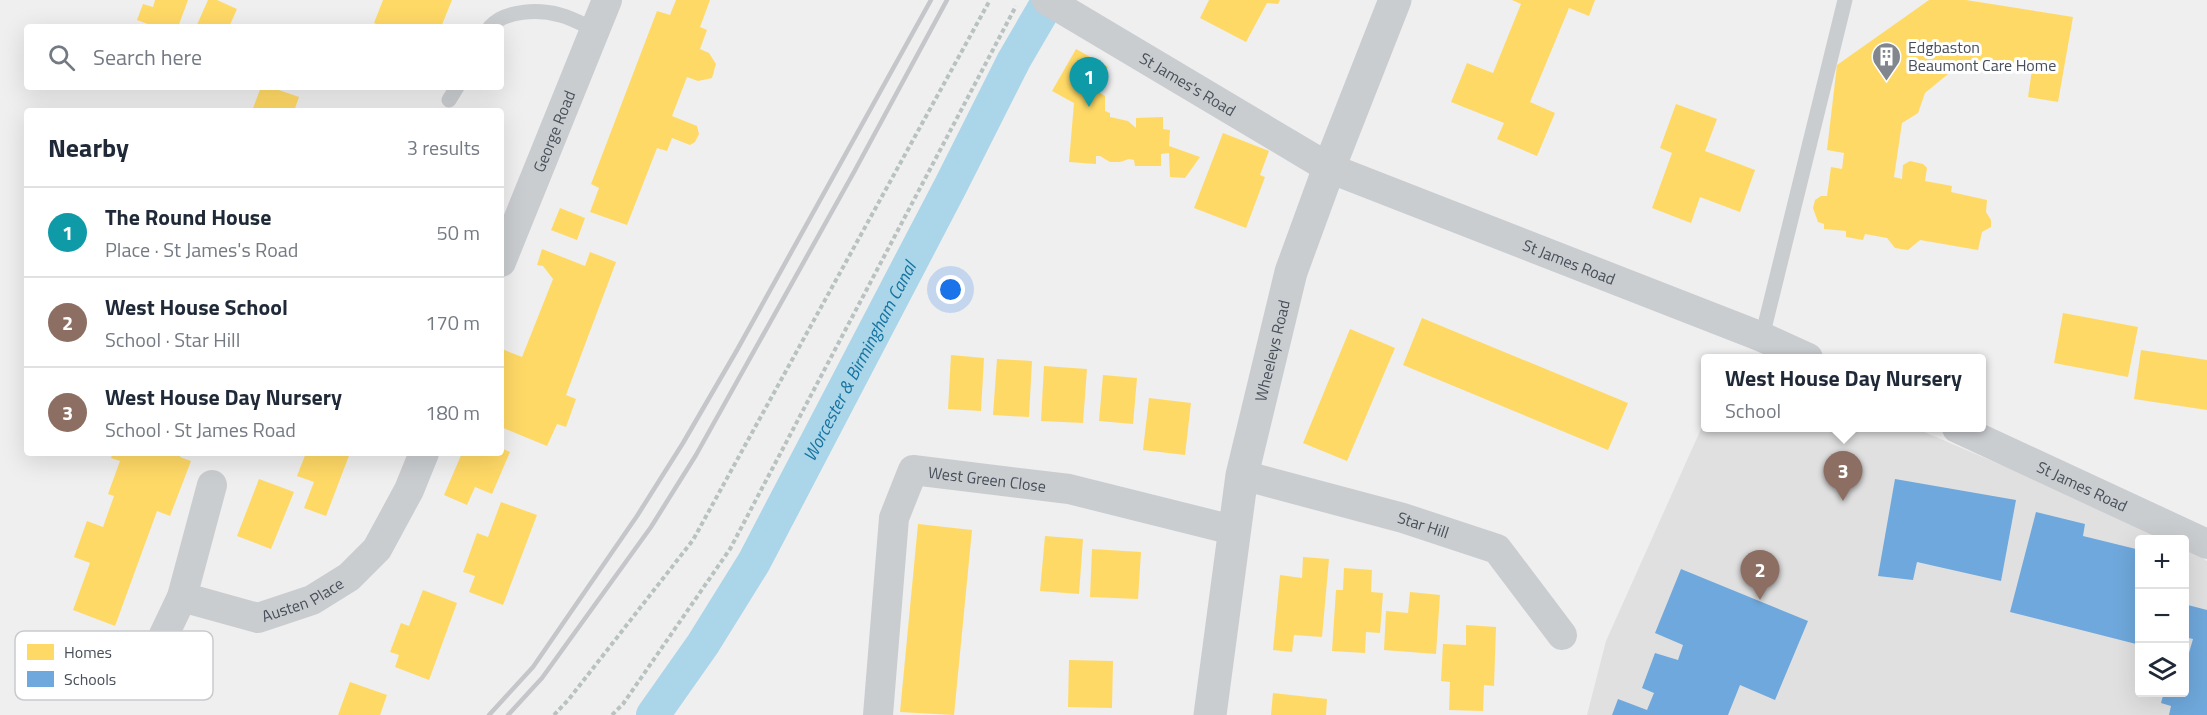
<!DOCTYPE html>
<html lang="en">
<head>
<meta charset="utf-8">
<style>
	:root { --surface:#fff; --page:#f2f2f3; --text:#1f2937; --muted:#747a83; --line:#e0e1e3; --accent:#0b8043 }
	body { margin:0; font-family:"Titillium Web",sans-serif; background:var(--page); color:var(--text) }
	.controls { position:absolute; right:18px; bottom:18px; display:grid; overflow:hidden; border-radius:6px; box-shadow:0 6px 24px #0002 }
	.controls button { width:54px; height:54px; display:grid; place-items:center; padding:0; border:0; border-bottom:2px solid var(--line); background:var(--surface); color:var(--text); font:30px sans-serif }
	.you { position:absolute; left:951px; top:290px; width:21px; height:21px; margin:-15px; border:4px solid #fff; border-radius:50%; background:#1a73e8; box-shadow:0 0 0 9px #1a73e833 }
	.badge { display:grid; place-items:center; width:39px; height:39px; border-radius:50%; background:var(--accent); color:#fff; font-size:20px; font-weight:700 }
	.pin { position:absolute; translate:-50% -50px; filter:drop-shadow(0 2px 3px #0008) }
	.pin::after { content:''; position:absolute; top:32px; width:21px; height:18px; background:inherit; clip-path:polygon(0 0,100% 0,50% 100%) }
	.popup { position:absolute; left:1701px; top:354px; width:285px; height:78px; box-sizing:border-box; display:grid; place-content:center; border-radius:6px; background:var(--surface); filter:drop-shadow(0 2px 4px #0005); font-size:20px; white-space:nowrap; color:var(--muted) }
	.popup b { font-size:22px; color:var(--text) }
	.popup::after { content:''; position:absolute; left:50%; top:100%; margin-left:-12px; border:12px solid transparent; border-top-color:var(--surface) }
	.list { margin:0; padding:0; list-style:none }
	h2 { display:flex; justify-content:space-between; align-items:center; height:78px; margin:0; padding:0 24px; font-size:26px }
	h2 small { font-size:20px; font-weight:400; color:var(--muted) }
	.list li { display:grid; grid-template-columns:39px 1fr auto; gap:18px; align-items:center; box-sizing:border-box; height:90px; padding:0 24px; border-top:2px solid var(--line) }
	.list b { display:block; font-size:22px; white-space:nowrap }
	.list p { margin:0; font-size:20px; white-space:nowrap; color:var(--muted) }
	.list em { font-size:20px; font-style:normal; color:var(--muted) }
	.icon { flex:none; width:33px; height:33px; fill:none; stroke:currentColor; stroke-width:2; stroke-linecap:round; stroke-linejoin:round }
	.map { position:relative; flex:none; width:2207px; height:715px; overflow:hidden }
	.search { position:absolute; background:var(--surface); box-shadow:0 6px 24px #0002; left:24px; top:24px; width:480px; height:66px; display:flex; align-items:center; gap:15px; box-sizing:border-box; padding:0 21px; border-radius:6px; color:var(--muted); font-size:22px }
	.panel { position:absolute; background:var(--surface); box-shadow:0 6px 24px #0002; left:24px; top:108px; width:480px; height:348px; border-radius:6px }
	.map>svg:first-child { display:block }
</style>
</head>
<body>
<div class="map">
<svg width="2207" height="715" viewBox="0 0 2207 715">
	<rect width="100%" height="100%" fill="#efefef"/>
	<!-- education -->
	<path fill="#e1e0e0" d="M1705 420V428H1915L2174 539 2140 540V692H2184L2185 546 2207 561V715H1587L1606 641Z"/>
	<!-- homes -->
	<path fill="#ffd966" d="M155 0H188L178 27H156L137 20 143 4 153 7Z
		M208 0H217L237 9 229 27H196Z
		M383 0H452L441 27H384L374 23Z
		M676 0H710L700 27 707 30 700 49 709 53 716 64 712 78 698 81 687 77 672 116 697 126 699 134 695 142 690 145 672 138 667 151 657 148 627 225 590 212 599 188 591 184 657 11 670 15Z
		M1209 0H1280L1278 4 1267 3 1246 42 1200 18Z
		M1512 0H1595L1589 16 1569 8 1530 102 1555 113 1537 156 1497 139 1504 123 1451 102 1467 63 1493 73 1521 4Z
		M1929 0H1966L2073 17 2058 102 2028 97 2032 70 1965 60 1925 93 1918 113 1902 123 1894 177 1902 179 1903 165 1910 161 1923 164 1927 168 1925 181 1952 186 1951 192 1987 200 1986 212 1991 220V227L1982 232 1978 250 1920 240 1908 250 1895 248 1887 238 1865 234 1863 240 1846 237V231L1824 229V224L1818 222 1813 208 1815 200 1821 196H1827L1831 167 1842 169 1844 153 1827 150 1837 65Z
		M1076 49 1108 67 1097 91 1105 96V111L1110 113V117L1128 121 1136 128V118L1163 117V129L1170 130 1169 146 1200 157 1185 178 1170 177 1169 153 1161 154V166H1135L1134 160 1129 159 1120 162H1110L1100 156H1096V164L1069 162 1074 103 1052 91Z
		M261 87H270L299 97 294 111H252Z
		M1676 104 1717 119 1705 151 1755 170 1740 212 1700 197 1691 223 1652 208 1672 153 1660 148Z
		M1223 133 1269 151 1260 175 1265 177 1246 228 1194 208Z
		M560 208 585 218 577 240 551 230Z
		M542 249 585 266 590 252 616 262 566 395 576 399 566 427 557 424 547 446 501 427V352L502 349 522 357 553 279 543 266 537 265Z
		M2063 313 2138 327 2128 377 2054 363Z
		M1422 318 1628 403 1608 450 1403 365Z
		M1350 329 1395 348 1347 461 1303 443Z
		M2141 350 2207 360V410L2134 399Z
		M951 355 984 358 981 411 948 409Z
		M997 359 1032 361 1029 417 993 415Z
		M1044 366 1087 369 1083 423 1041 421Z
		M1103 375 1137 378 1133 424 1099 421Z
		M1149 398 1191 403 1185 455 1143 450Z
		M501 448 510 452 492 494 475 487 467 505 444 495 462 453H501Z
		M113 453H181L180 457 191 461 170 516 157 511 115 626 73 610 90 563 74 557 87 521 103 527 114 496 108 494 120 461 111 458Z
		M306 453H350L326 516 304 508 314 482 297 476Z
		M259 479 294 492 271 549 237 536Z
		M501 502 537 515 503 605 469 592 475 576 463 572 477 533 488 537Z
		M918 524 972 530 954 715 900 712Z
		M1045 536 1083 539 1079 594 1040 591Z
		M1092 549 1141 552 1138 599 1090 597Z
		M1303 557 1329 559 1322 637 1294 635 1292 652 1273 650 1280 575 1302 578Z
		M1344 568 1372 570 1371 592 1383 593 1380 633 1366 632 1365 653 1332 651 1336 590H1343Z
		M423 590 457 603 429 680 395 667 399 655 390 652 401 623 409 626Z
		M1410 592 1440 595 1436 654 1384 650 1386 611 1408 613Z
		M1466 625 1496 627 1494 686 1484 685 1483 711 1449 710 1450 682 1441 681 1443 644 1466 645Z
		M1069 660 1113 661 1112 708 1068 707Z
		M350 682 387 695 380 715H338Z
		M1273 693 1327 699 1326 715H1271Z"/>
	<!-- schools -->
	<path fill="#6fa8dc" d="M1895 479 2016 500 2001 581 1917 562 1913 580 1878 576Z
		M2036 512 2085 524 2083 536 2140 550V645L2010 612Z
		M1681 569 1808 621 1775 700 1740 685 1728 715H1612L1618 699 1647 710 1654 693 1642 688 1655 653 1678 660 1683 645 1655 633Z
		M2184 604 2207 610V715H2169L2171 706 2161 703 2164 692H2184V670L2193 639 2184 637Z"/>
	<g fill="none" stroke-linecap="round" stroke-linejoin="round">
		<!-- canal -->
		<path stroke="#abd5e9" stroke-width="34" id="s1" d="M653 715 703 644 754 562 951 185 1014 60 1049 0"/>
		<!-- path -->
		<path stroke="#b8c3c1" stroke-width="4" stroke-dasharray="4.5 3" stroke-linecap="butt" d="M554 715 569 699 693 540 990 0
			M612 715 623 704 730 549 1016 6"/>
		<!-- service -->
		<path stroke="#cacdd0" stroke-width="15" d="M490 27C505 10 539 9 560 15 572 18 584 25 595 30
			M449 100 457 87
			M1762 337 1845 0"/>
		<!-- minor -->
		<g stroke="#cacdd0" stroke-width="30">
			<path id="s2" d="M1047 0 1329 168 1762 337 1808 358"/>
			<path id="s3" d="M501 262 607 0"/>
			<path id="s4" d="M1957 428 2207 544"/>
			<path id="s5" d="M1242 475 1403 518 1497 549 1562 635"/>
			<path id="s6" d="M212 485 182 597 258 618 312 600 349 577 377 549 409 490 424 453"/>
			<path d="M151 662 182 597"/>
			<path id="s7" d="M878 715 894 518 913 470 1069 489 1233 530"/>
		</g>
		<!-- tertiary -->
		<path stroke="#cacdd0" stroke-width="33" id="s8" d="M1210 715 1242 475 1291 272 1329 168 1395 0"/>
		<!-- rail -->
		<path stroke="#c4c6c9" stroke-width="4.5" d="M489 715 533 667 637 516 683 443 737 350 931 0
			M508 715 542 678 651 527 696 455 854 172 947 0"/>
	</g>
	<!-- icons -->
	<defs>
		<symbol id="building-pin" viewBox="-11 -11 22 30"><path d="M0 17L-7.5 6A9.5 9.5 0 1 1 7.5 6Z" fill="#82878e" stroke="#fff"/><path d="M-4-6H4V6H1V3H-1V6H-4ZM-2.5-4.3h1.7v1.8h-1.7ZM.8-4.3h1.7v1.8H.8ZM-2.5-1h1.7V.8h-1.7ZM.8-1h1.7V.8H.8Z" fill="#fff"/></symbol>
	</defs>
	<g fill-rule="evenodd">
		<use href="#building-pin" x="1870" y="40" width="33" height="45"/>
	</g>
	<g text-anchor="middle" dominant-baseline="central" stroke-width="6" stroke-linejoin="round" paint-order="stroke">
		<!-- poi labels -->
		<g font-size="16" fill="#474f5a" stroke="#fff" text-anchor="start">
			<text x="1908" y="47">Edgbaston<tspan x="1908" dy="18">Beaumont Care Home</tspan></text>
		</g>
		<!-- street labels -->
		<g font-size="16" fill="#474f5a" stroke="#fff">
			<text stroke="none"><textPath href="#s2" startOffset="164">St James's Road</textPath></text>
			<text stroke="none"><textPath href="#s3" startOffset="141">George Road</textPath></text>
			<text stroke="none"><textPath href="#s2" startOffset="586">St James Road</textPath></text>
			<text stroke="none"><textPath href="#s8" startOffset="370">Wheeleys Road</textPath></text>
			<text stroke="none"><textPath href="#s7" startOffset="324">West Green Close</textPath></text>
			<text stroke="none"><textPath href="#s4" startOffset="138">St James Road</textPath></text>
			<text stroke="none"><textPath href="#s5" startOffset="188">Star Hill</textPath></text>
			<text stroke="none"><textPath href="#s6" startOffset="243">Austen Place</textPath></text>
		</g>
		<!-- water labels -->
		<g font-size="18" font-style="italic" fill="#15739f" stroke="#fff">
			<text stroke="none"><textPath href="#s1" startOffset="410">Worcester &amp; Birmingham Canal</textPath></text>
		</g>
	</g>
	<!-- legend -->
	<rect x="15" y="631" width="198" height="69" rx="9" fill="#fff" stroke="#c8cace" stroke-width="1.5"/>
	<rect x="27" y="644" width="27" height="16" fill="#ffd966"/>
	<rect x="27" y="671" width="27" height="16" fill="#6fa8dc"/>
	<g font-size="16" fill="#474f5a">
		<text x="64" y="658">Homes</text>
		<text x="64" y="685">Schools</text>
	</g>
</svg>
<div class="controls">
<button>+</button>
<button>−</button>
<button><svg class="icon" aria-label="layers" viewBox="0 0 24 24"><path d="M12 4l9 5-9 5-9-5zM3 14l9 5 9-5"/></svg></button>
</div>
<div class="you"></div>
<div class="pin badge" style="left:1089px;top:107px;background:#0f9aa8">1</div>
<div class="pin badge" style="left:1760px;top:600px;background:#8d6e63">2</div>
<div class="pin badge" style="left:1843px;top:501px;background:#8d6e63">3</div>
<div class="popup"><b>West House Day Nursery</b>School</div>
<div class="search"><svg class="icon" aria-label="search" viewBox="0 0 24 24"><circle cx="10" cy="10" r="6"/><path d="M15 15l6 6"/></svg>Search here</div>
<section class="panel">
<h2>Nearby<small>3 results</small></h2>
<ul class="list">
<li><span class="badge" style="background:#0f9aa8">1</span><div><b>The Round House</b><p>Place · St James's Road</p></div><em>50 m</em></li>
<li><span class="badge" style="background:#8d6e63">2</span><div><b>West House School</b><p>School · Star Hill</p></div><em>170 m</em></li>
<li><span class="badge" style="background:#8d6e63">3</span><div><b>West House Day Nursery</b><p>School · St James Road</p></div><em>180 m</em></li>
</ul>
</section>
</div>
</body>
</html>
